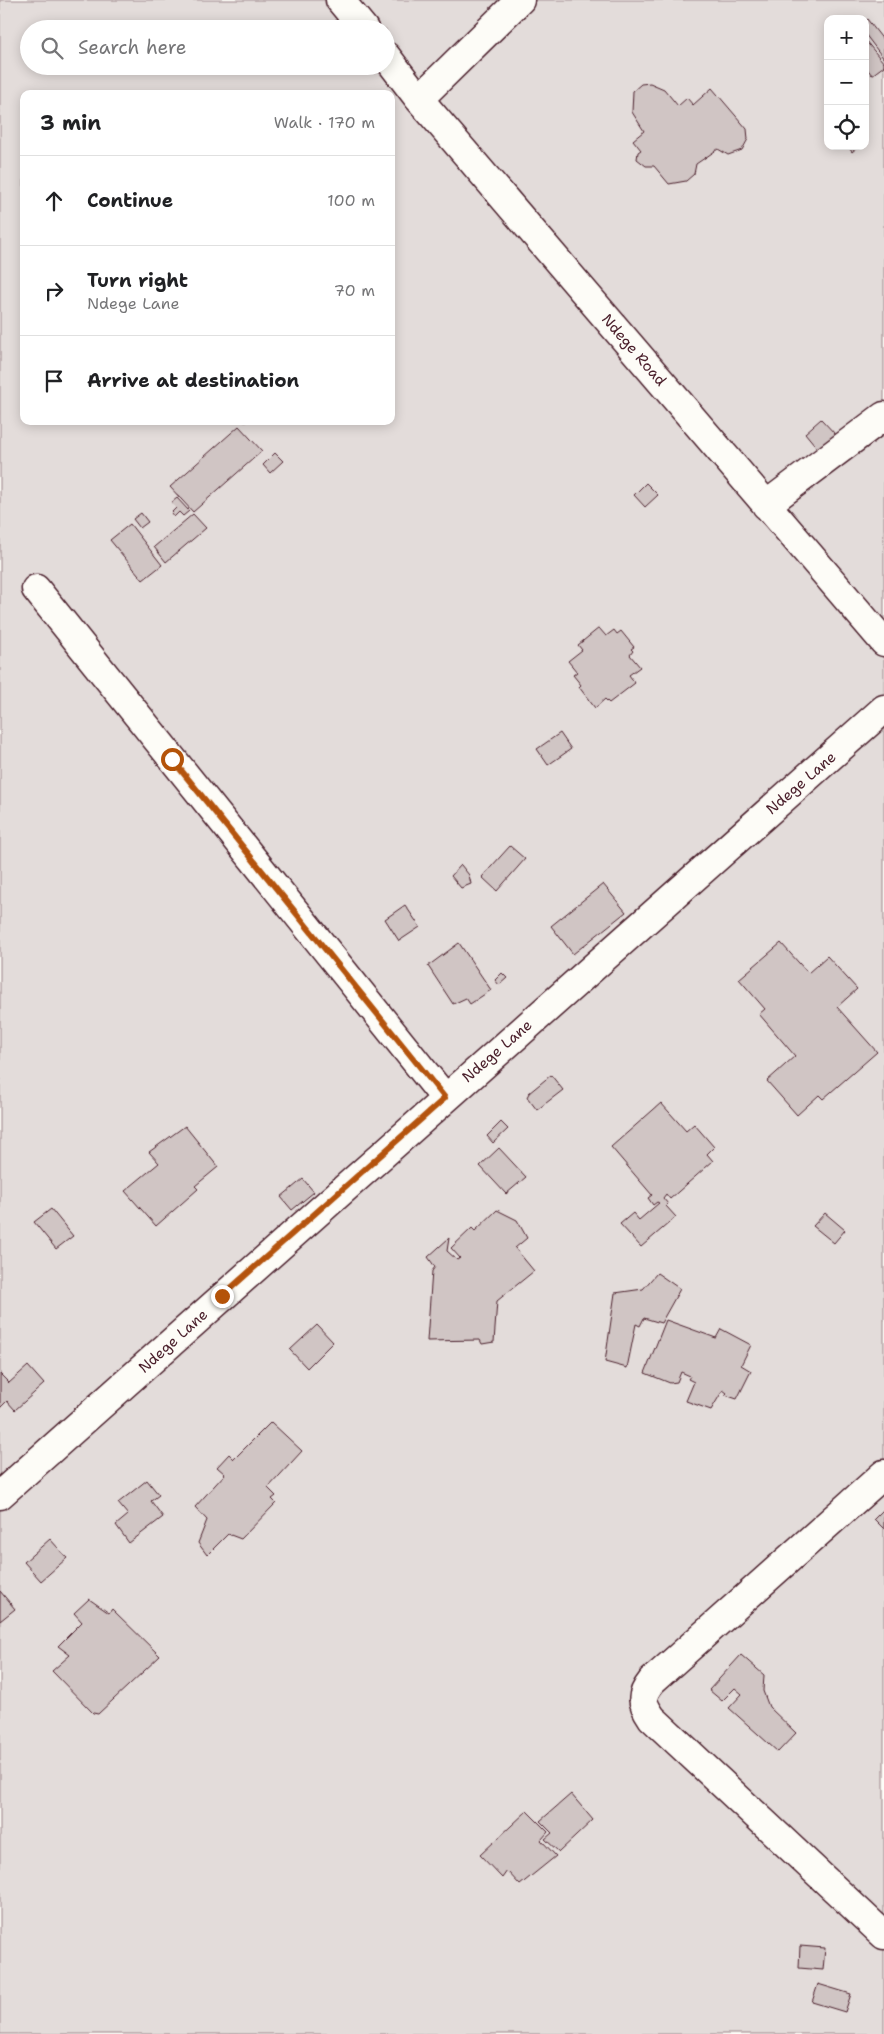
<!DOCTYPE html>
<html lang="en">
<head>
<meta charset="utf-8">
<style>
	:root { --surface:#fff; --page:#f6f6f6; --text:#202124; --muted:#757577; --line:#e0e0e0 }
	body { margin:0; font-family:"Shantell Sans",sans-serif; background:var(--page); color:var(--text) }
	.controls { position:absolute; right:15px; top:15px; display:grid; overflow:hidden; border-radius:10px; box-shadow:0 2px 12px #0003 }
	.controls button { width:45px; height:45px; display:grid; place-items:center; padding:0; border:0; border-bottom:1px solid var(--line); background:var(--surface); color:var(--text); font:25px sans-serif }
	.stop { position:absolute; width:15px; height:15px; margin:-11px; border:4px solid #b45309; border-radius:50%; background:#fff }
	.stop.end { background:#b45309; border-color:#fff; box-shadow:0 1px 5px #0008 }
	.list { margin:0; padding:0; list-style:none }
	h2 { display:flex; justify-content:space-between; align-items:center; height:65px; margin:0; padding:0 20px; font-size:21px }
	h2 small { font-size:16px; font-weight:400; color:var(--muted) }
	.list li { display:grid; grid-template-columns:32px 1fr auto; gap:15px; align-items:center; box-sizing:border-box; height:90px; padding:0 20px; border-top:1px solid var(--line) }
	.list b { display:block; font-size:19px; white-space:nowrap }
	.list p { margin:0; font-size:16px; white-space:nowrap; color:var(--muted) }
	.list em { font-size:16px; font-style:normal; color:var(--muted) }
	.icon { flex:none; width:28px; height:28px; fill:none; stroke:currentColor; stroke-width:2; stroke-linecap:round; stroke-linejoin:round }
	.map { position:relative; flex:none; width:884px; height:2034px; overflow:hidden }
	.search { position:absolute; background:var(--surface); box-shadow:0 2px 12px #0003; left:20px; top:20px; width:375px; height:55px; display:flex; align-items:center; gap:12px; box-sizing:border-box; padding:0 18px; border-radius:28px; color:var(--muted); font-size:19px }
	.panel { position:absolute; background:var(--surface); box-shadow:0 2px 12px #0003; left:20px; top:90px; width:375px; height:335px; border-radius:10px }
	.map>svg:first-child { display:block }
</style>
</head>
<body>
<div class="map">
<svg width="884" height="2034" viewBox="0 0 884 2034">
	<rect width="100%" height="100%" fill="#fdfcf7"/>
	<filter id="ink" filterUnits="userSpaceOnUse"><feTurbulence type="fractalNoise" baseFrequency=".02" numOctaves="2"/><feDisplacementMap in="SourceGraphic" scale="10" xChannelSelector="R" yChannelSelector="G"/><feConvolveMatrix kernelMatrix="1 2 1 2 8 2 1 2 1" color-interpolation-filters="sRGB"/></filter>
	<g filter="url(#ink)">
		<!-- green -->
		<path fill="#e3dcda" stroke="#967e82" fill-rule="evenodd" d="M0 0H884V2034H0ZM828 19H865V146H828ZM29 29H386V66H29ZM24 94H391V421H24Z"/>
		<!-- building -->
		<path fill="#d0c5c4" stroke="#4a1f2b" d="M867 19 884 41V59L865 34V21Z
			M865 40 884 63V66L872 75 865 66Z
			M650 83 664 89 678 106 687 98 693 105 712 88 747 129 748 139 742 150 728 155 718 149 696 164 694 174 686 181 669 184 654 166H646L637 159 638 152 641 150 633 140 644 131 632 112 633 91 641 84Z
			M848 146H859L852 152Z
			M821 419 836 435 819 450 805 433Z
			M239 426 262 451 193 512 170 487Z
			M275 453 283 461 270 473 263 465Z
			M646 483 658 495 645 507 634 495Z
			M177 498 189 511 183 516 179 512 174 517 171 513 176 508 171 503Z
			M141 513 148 522 140 528 133 519Z
			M193 514 206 528 166 562 154 547Z
			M130 524 162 565 143 580 110 540Z
			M599 628 606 636 614 630 617 634 621 631 634 647 631 649 633 651 630 655 640 667 629 675 635 683 609 703 605 699 595 708 579 687 581 685 573 675 577 672 568 661 582 650 578 645Z
			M560 733 571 749 548 765 537 749Z
			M510 846 525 859 497 891 482 877Z
			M461 865 469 875 471 884 461 888 451 876Z
			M603 884 626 912 573 954 551 926Z
			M405 905 420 927 399 941 385 919Z
			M459 943 491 990 470 1004 466 998 453 1004 428 966Z
			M781 943 808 973 827 956 857 989 837 1007 877 1052 823 1099 819 1095 797 1115 767 1081 795 1056 759 1014 765 1009 739 979Z
			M502 973 507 978 499 985 495 980Z
			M551 1075 563 1090 537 1110 527 1097 529 1093Z
			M661 1103 686 1131 694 1124 714 1147 707 1154 713 1161 670 1199 666 1194 663 1198 668 1204 666 1206 676 1217 641 1247 620 1224 633 1213 639 1220 659 1203 657 1202 653 1205 648 1198 652 1195 611 1147Z
			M501 1122 508 1129 493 1143 487 1136Z
			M185 1126 218 1167 195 1186 198 1189 156 1226 125 1191 159 1163 149 1152Z
			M499 1148 526 1177 506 1194 480 1166Z
			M303 1179 314 1192 292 1210 281 1197Z
			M51 1209 73 1236 56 1249 34 1222Z
			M497 1210 517 1220 527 1238 515 1248 534 1271 497 1301 494 1342 482 1344 480 1340 427 1341 432 1271 435 1267 428 1257 449 1238 447 1251 457 1260 460 1258 451 1248 472 1228 475 1231Z
			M825 1213 845 1230 834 1243 813 1226Z
			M657 1273 680 1289 661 1323 644 1318 640 1326 636 1324 627 1368 605 1362 615 1293 643 1289Z
			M666 1320 716 1338 721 1329 751 1345 741 1365 751 1371 737 1399 725 1395 727 1393 723 1390 711 1410 686 1401 694 1382 688 1379 690 1376 681 1372 677 1382 670 1383 645 1373Z
			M317 1325 333 1342 307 1368 290 1350Z
			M28 1366 44 1384 15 1410 7 1401 0 1408V1374L9 1383Z
			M271 1422 302 1451 268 1488 276 1496 272 1499 276 1503 241 1539 228 1534 207 1555 198 1543 207 1520 195 1507 225 1474 217 1467 229 1454 234 1459Z
			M147 1480 159 1495 151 1501 163 1517 129 1543 116 1525 128 1515 118 1503Z
			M884 1509V1529L874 1519Z
			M50 1539 67 1558 41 1581 24 1562Z
			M0 1591 15 1609 0 1621Z
			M89 1599 109 1613 112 1609 160 1656 98 1714 93 1713 52 1671 70 1655 58 1646 82 1622 74 1613Z
			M741 1655 764 1675 763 1691 769 1707 796 1733 778 1752 729 1708 742 1694 735 1688 722 1701 709 1690Z
			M571 1794 593 1820 559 1852 545 1839 552 1833 540 1821Z
			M527 1811 548 1832 541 1840 556 1856 520 1885 507 1871 502 1878 480 1855Z
			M800 1946 825 1948 823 1970 799 1968Z
			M818 1984 851 1994 845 2012 812 2002Z"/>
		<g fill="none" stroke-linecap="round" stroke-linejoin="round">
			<defs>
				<path id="minor" d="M340 0 364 29
					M386 56 419 99 884 642
					M419 99 520 0
					M766 505 884 416
					M36 589 445 1098
					M884 1474 652 1681C640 1696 641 1702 652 1718L884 1935
					M0 1495 884 709"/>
			</defs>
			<!-- minor casing -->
			<use href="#minor" stroke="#4a1f2b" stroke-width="31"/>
			<!-- minor -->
			<use href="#minor" stroke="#fdfcf7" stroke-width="28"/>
		</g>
	</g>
	<g fill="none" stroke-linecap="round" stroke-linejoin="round" filter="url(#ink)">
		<!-- route -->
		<path stroke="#b45309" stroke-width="6" d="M172 759 445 1098 222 1296"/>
	</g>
	<g text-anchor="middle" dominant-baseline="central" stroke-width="4.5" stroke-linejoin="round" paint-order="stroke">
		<!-- street labels -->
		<g font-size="15" fill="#4a1f2b" stroke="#fdfcf7">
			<text transform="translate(634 350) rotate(49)">Ndege Road</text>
			<text transform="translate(801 783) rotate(-41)">Ndege Lane</text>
			<text transform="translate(497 1051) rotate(-41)">Ndege Lane</text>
			<text transform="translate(173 1341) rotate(-42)">Ndege Lane</text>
		</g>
	</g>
</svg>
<div class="controls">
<button>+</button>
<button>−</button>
<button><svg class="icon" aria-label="locate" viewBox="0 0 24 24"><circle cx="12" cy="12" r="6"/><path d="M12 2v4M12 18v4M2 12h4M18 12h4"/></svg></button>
</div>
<div class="stop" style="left:172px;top:759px"></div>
<div class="stop end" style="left:222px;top:1296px"></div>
<div class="search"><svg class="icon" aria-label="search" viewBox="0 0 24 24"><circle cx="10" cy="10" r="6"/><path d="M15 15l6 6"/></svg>Search here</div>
<section class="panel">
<h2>3 min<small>Walk · 170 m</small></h2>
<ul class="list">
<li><svg class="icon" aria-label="ahead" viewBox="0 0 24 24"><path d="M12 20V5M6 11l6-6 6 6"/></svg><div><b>Continue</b></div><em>100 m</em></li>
<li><svg class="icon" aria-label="right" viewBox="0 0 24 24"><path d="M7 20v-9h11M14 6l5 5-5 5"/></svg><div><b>Turn right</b><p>Ndege Lane</p></div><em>70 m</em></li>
<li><svg class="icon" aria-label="arrive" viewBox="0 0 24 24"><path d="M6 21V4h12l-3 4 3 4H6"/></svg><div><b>Arrive at destination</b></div></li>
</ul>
</section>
</div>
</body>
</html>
